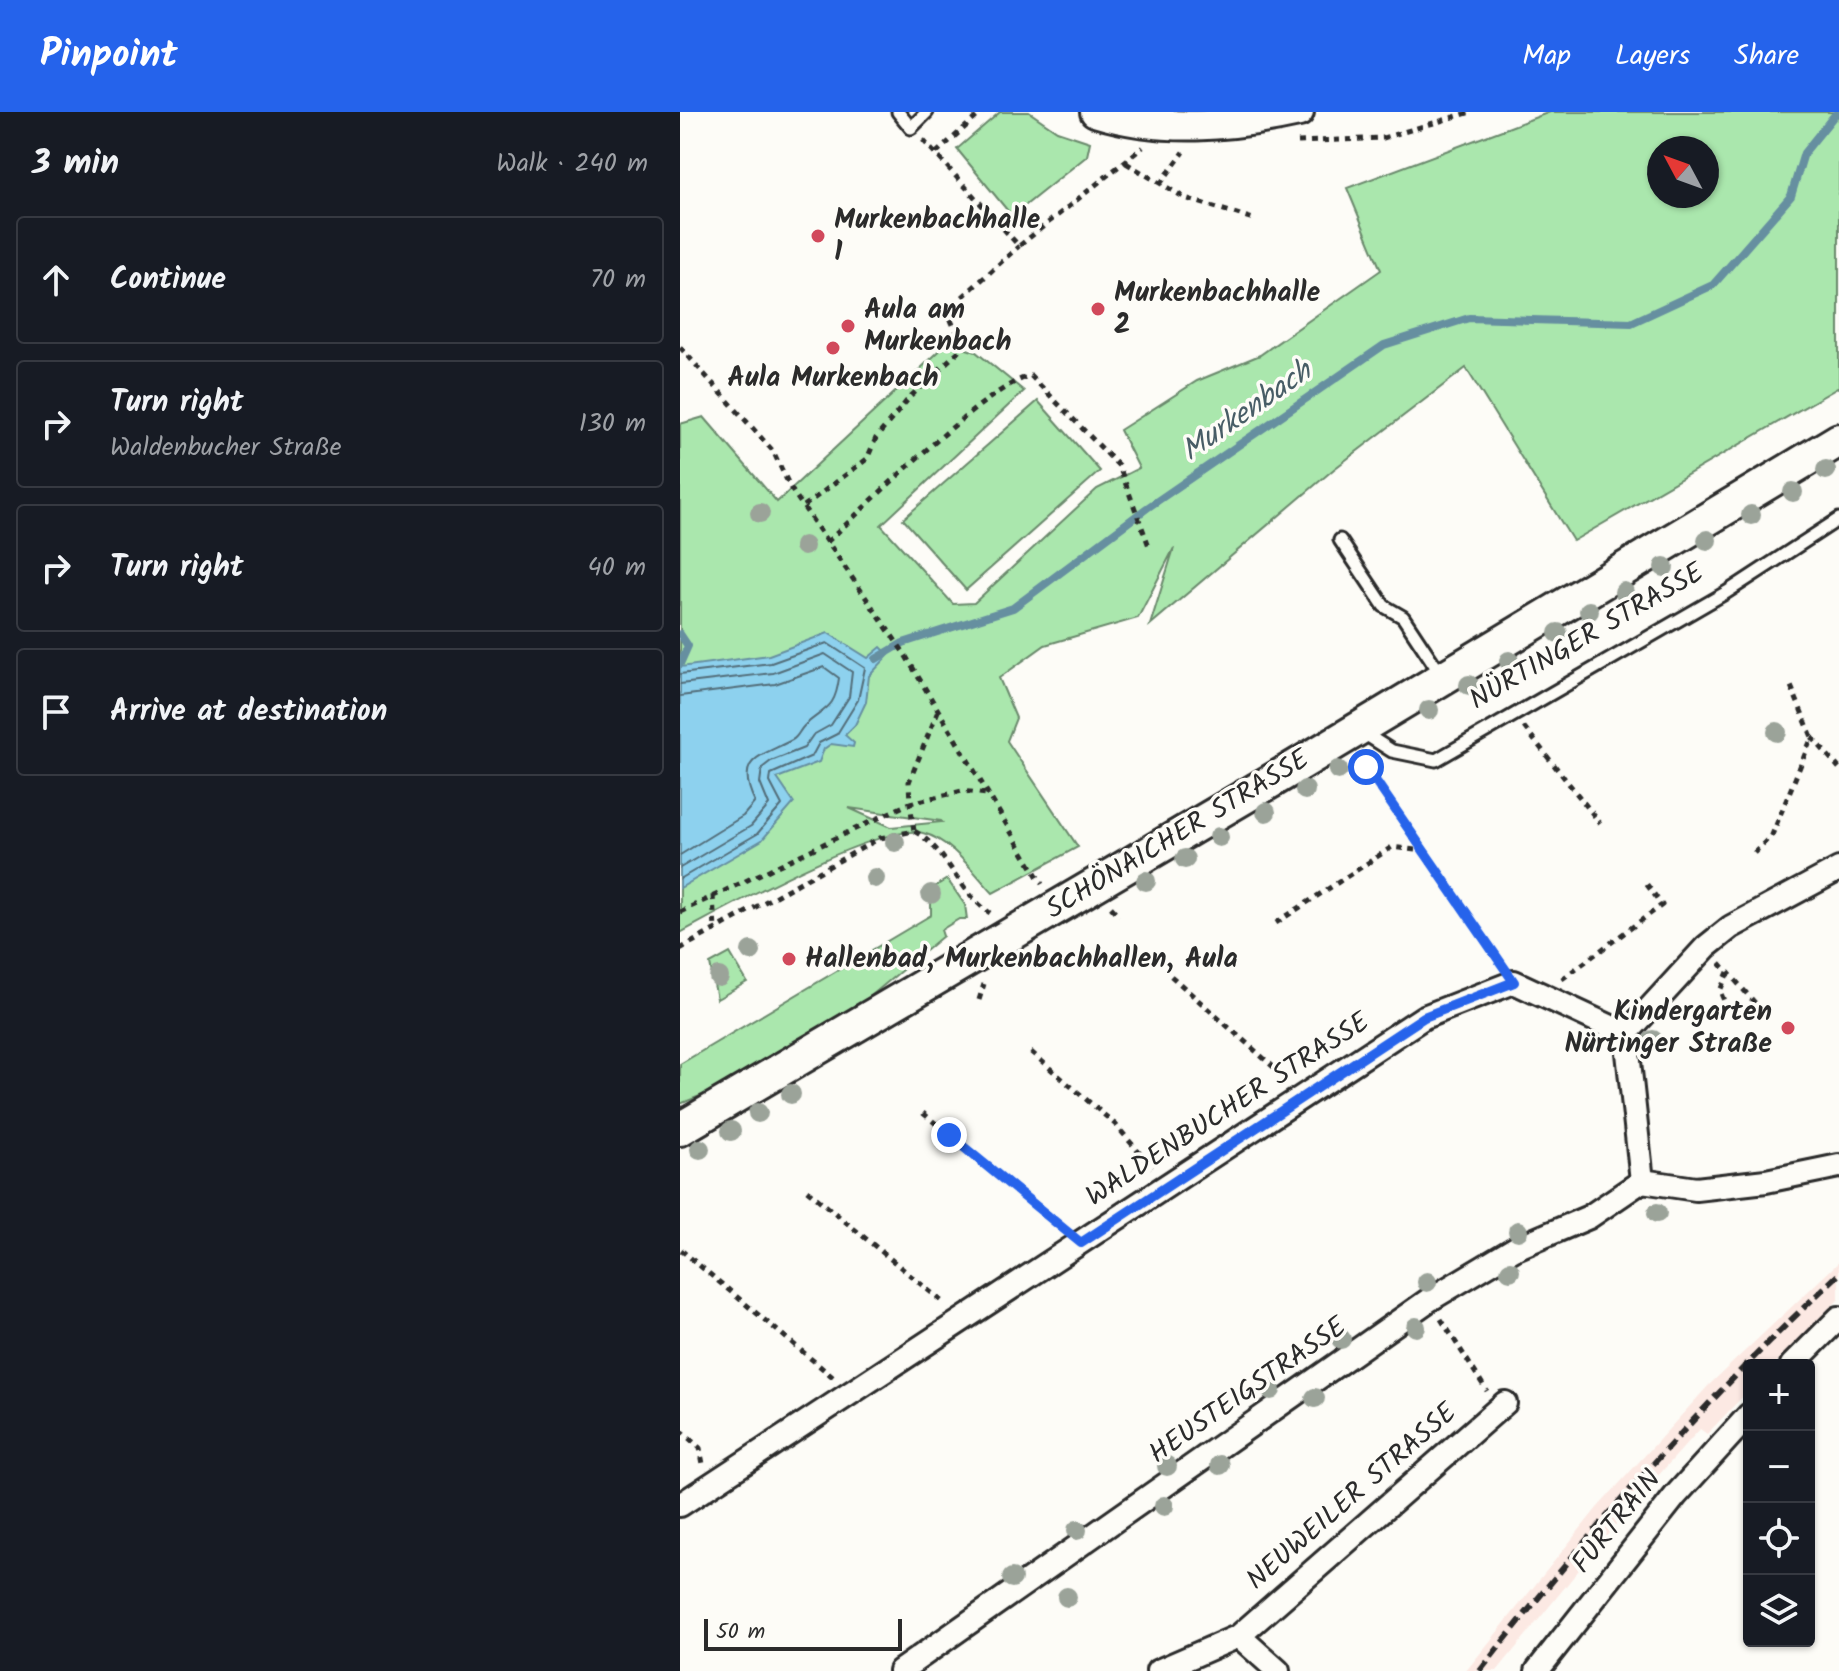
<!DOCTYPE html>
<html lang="en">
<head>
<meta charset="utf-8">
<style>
	:root { --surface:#171b24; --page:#242831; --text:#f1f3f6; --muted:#9ea1a6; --line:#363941; --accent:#2563eb }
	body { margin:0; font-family:Kalam,sans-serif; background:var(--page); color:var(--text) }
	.controls { position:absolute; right:24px; bottom:24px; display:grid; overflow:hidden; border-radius:8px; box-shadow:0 2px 6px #0004 }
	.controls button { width:72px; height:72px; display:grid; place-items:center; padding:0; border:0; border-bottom:2px solid var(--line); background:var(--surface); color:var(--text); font:40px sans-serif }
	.compass { position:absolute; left:967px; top:24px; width:72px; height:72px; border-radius:50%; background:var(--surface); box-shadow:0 2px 6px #0004; rotate:311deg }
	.scale { position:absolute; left:24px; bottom:20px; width:198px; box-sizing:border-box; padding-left:8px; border:4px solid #2b2b2b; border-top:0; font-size:22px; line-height:28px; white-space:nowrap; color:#2b2b2b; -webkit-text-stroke:6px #fdfcf7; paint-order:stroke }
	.stop { position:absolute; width:24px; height:24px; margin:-18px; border:6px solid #2563eb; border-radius:50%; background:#fff }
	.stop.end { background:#2563eb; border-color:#fff; box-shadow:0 2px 8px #0008 }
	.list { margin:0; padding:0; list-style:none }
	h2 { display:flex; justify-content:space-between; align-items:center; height:104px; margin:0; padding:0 32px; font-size:34px }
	h2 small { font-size:26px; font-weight:400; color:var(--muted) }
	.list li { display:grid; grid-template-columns:52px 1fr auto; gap:24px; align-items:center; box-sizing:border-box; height:128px; margin:0 16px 16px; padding:0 16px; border:2px solid var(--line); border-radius:8px }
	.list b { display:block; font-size:30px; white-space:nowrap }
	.list p { margin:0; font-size:26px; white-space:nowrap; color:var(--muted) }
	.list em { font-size:26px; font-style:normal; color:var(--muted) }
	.icon { flex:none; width:44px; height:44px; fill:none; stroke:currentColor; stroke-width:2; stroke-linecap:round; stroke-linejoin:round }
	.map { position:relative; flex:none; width:1159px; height:1559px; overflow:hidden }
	header { display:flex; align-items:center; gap:48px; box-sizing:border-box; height:112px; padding:0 40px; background:var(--accent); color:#fff }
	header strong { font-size:38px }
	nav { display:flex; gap:44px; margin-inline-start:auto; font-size:28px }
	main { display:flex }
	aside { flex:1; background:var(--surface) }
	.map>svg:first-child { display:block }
</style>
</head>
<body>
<header>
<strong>Pinpoint</strong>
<nav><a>Map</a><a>Layers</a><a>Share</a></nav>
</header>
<main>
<aside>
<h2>3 min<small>Walk · 240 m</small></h2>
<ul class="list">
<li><svg class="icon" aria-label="ahead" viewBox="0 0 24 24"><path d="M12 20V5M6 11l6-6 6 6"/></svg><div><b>Continue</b></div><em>70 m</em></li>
<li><svg class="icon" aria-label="right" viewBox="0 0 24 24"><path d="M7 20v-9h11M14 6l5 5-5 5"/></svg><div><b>Turn right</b><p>Waldenbucher Straße</p></div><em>130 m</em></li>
<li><svg class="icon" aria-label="right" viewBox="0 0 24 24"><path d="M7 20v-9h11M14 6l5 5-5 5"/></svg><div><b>Turn right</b></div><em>40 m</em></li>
<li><svg class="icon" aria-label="arrive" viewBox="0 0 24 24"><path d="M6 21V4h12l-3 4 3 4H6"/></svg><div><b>Arrive at destination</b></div></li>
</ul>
</aside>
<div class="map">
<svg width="1159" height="1559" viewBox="0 0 1159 1559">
	<rect width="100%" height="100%" fill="#fdfcf7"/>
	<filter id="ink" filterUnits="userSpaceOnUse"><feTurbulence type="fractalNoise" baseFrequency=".0125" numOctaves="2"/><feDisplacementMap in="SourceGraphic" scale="16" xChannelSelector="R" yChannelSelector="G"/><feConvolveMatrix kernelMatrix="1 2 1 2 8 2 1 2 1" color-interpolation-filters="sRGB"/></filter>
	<g filter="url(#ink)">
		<!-- built -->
		<path fill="#fce9e3" d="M1159 1150V1187L1094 1253H1069V1278L1027 1322 1020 1317 950 1395 817 1559H786L917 1396 1029 1273Z"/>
		<!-- green -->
		<path fill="#aae7ad" stroke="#6a896c" stroke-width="2" fill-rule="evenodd" d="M320 0H349L377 19 410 30 407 44 332 104 277 37Z
			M870 0H1159V275L893 429 786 256 654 357 470 513 494 436 458 506 365 533 319 566 336 606 327 629 398 735 313 781C294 761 271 728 243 721 201 709 43 798 0 821V312L24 305 97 390 268 231 296 240 344 279 201 413 273 492 294 491 417 377 459 356 440 318 517 269 580 243 701 158 667 76ZM979 36H1027V84H979ZM169 696 261 709 262 710 211 715Z
			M358 289 420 359 286 478 223 407Z
			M267 767 285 793 287 807H279L261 818 263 824 180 893 65 966 0 992V952L251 803V777Z
			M50 841 67 870 37 887 30 852Z"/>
		<!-- water -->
		<path fill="#8dd1ee" stroke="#668fa0" stroke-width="2" d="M148 521 188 546 201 535 209 543 189 564 186 590 175 613 165 623 174 631 173 635 151 632 144 637 139 650 97 666 114 691 82 728 0 776V555L89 543Z"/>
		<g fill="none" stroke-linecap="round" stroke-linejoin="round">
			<!-- shore -->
			<path stroke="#526d79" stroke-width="2" d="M0 562 91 551 147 531 185 556 178 588 157 622 139 631 132 644 91 662 90 670 102 693 77 722 0 767
				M0 572 93 561 145 542 172 560 169 585 151 613 133 623 124 636 91 649 82 656 80 671 89 693 71 714 0 756
				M0 584 95 572 144 555 159 566C155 598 145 595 124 614 119 619 118 625 112 628 80 645 54 646 75 690L63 704 0 743"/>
			<!-- stream -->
			<path stroke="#668fa0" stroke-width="8" d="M0 522 8 534 0 552
				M196 547 223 531 333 496 467 396 704 233 789 206 951 211 1033 173 1111 84 1124 41 1157 0"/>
			<defs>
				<path id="service" d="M218 0 231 16 247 0
					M660 428 704 494 723 505 762 564
					M682 620 712 639 756 648 1047 480 1159 407"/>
				<path id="minor" d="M946 922 1026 835 1051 815 1159 757
					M946 922 962 1069
					M1112 1253 1159 1206
					M0 1393 744 905 834 870 946 922
					M559 1524 598 1559
					M220 1559 749 1188 836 1136 909 1105 962 1069 1016 1077 1086 1069 1159 1054
					M478 1559 559 1524 825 1291
					M857 1559 996 1383 1069 1303"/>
				<path id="tertiary" d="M415 0C483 21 551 15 619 0"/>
				<path id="secondary" d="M0 1017 595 667 1159 328"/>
			</defs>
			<!-- service casing -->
			<use href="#service" stroke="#2b2b2b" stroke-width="17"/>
			<!-- minor casing -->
			<use href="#minor" stroke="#2b2b2b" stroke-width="28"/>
			<!-- tertiary casing -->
			<use href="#tertiary" stroke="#2b2b2b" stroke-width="34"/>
			<!-- secondary casing -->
			<use href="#secondary" stroke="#2b2b2b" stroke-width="38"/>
			<!-- path -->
			<path stroke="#2b2b2b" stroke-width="5" stroke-dasharray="6 6" stroke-linecap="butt" d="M243 28 339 134 463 35
				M618 30 703 26 791 0
				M256 41 302 0
				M446 51 505 86 573 107
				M480 72 504 40
				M0 235 93 339 111 377 224 541 362 772
				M124 394 187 347 196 326 230 285 283 235 267 199 339 134
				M147 430C186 395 309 271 351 264L439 354 469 434
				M258 599 229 670 230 691 282 679 306 682
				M844 615 920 711
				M1132 625 1159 656
				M686 655 822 852
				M1074 741 1092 723 1132 625 1111 574
				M33 783 35 818
				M431 795 439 804
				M0 800 230 691 234 719
				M596 811 712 735 742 739
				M0 837 200 726 234 719C267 737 278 779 310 801
				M1040 851 1048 860 1040 879 1047 896 1056 900 1076 892 1048 860
				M491 864 607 967
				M882 867 982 793 965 770
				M299 888 304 872
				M351 940 436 1013 472 1056
				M243 1001 381 1115
				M258 1036 269 1023
				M127 1078 265 1192
				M1 1138 154 1266
				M761 1207 807 1279
				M0 1318 20 1336 23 1352"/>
			<!-- service -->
			<use href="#service" stroke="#fdfcf7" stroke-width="11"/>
			<!-- minor -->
			<use href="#minor" stroke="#fdfcf7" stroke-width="22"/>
			<!-- tertiary -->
			<use href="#tertiary" stroke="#fdfcf7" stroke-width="28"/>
			<!-- secondary -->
			<use href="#secondary" stroke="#fdfcf7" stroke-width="32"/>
			<!-- rail -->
			<path stroke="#2b2b2b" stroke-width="6" stroke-dasharray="12 6" stroke-linecap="butt" d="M800 1559C910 1418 1028 1285 1159 1162"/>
		</g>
		<!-- trees -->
		<g fill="#9ba399">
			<circle cx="1146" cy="358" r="10"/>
			<circle cx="1113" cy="380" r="10"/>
			<circle cx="80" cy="401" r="10"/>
			<circle cx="1071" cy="403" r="10"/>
			<circle cx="1027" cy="428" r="10"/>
			<circle cx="124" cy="434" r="10"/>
			<circle cx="984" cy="455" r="10"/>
			<circle cx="944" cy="480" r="10"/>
			<circle cx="909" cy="499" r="10"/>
			<circle cx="878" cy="521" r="10"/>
			<circle cx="829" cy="549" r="10"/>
			<circle cx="789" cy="573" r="10"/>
			<circle cx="749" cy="598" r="10"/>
			<circle cx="1097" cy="620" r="10"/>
			<circle cx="658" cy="658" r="10"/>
			<circle cx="625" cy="678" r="10"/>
			<circle cx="586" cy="700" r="10"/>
			<circle cx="539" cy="725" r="10"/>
			<circle cx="215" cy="730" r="10"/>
			<circle cx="505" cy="747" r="10"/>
			<circle cx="195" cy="766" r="10"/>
			<circle cx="466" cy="769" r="10"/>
			<circle cx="251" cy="782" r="10"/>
			<circle cx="71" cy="839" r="10"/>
			<circle cx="39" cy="865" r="10"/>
			<circle cx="973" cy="928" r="10"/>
			<circle cx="111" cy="982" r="10"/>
			<circle cx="78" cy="1001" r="10"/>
			<circle cx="51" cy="1019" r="10"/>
			<circle cx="20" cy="1037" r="10"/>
			<circle cx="977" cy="1101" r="10"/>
			<circle cx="838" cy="1119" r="10"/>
			<circle cx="830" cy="1159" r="10"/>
			<circle cx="747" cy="1170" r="10"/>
			<circle cx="736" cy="1215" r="10"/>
			<circle cx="661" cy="1227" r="10"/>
			<circle cx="591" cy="1278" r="10"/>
			<circle cx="635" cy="1286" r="10"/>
			<circle cx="540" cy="1353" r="10"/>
			<circle cx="487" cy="1354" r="10"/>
			<circle cx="484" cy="1394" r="10"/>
			<circle cx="397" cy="1418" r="10"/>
			<circle cx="332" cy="1466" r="10"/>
			<circle cx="387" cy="1485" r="10"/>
		</g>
	</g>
	<g fill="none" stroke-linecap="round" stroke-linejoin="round" filter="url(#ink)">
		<!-- route -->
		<path stroke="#2563eb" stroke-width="10" d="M269 1023 401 1131 744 905 834 870 686 655"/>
	</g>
	<!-- markers -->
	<g fill="#d1495b" stroke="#fdfcf7" stroke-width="3">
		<circle cx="138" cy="124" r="8"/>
		<circle cx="418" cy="197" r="8"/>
		<circle cx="168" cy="214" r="8"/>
		<circle cx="153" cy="236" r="8"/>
		<circle cx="109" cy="847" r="8"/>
		<circle cx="1108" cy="916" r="8"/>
	</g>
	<g text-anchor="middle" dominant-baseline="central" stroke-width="7" stroke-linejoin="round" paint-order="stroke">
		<!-- poi labels -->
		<g font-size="28" font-weight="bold" fill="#2b2b2b" stroke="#fdfcf7" text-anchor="start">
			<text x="154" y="108">Murkenbachhalle<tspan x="154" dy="32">1</tspan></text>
			<text x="434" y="181">Murkenbachhalle<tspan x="434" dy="32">2</tspan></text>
			<text x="184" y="198">Aula am<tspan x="184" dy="32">Murkenbach</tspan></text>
			<text x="153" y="266" text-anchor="middle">Aula Murkenbach</text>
			<text x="125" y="847">Hallenbad, Murkenbachhallen, Aula</text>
			<text x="1092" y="900" text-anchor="end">Kindergarten<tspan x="1092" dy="32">Nürtinger Straße</tspan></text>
		</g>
		<!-- street labels -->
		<g font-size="28" fill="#2b2b2b" stroke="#fdfcf7">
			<text transform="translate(907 525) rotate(-30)">NÜRTINGER STRASSE</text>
			<text transform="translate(498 723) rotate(-31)">SCHÖNAICHER STRASSE</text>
			<text transform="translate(548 998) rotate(-33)">WALDENBUCHER STRASSE</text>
			<text transform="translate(568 1279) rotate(-35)">HEUSTEIGSTRASSE</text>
			<text transform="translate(672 1385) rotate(-41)">NEUWEILER STRASSE</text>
			<text transform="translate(937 1410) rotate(-51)">FURTRAIN</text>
		</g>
		<!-- water labels -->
		<g font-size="30" font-style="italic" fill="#485d66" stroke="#fdfcf7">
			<text transform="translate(567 300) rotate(-35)">Murkenbach</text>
		</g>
	</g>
</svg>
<div class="controls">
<button>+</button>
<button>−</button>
<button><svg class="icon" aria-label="locate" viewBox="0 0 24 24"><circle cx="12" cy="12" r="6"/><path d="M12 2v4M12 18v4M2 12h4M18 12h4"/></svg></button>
<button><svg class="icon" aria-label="layers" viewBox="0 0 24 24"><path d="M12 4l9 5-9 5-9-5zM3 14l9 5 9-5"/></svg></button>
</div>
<svg class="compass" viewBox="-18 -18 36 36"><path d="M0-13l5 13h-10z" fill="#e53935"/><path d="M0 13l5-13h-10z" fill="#9ea1a6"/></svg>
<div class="scale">50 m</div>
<div class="stop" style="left:686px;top:655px"></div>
<div class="stop end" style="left:269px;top:1023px"></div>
</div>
</main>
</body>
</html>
